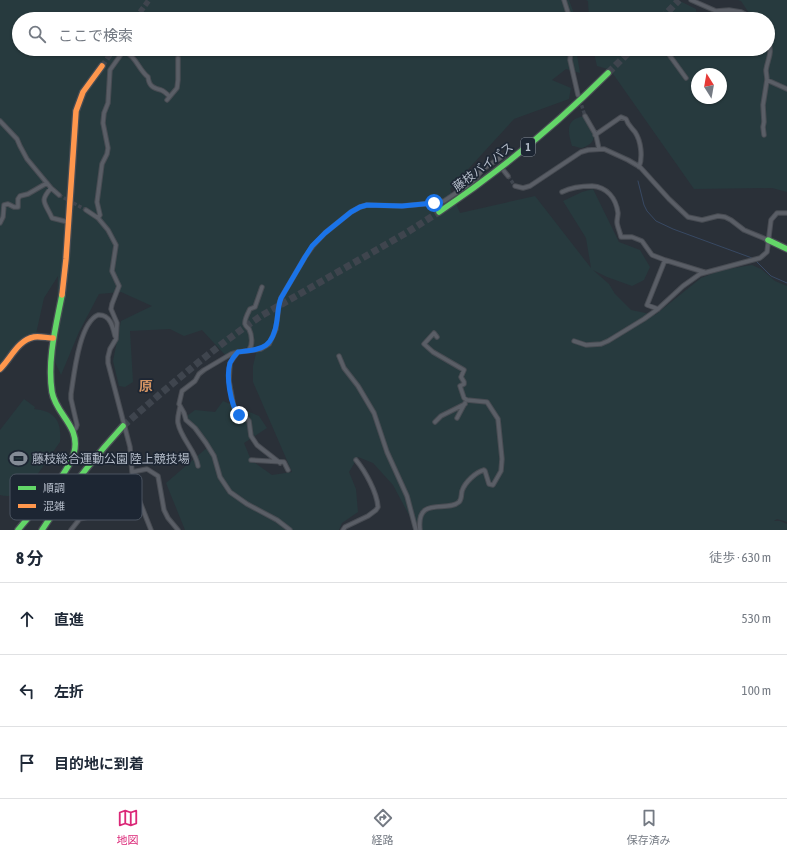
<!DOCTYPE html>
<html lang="ja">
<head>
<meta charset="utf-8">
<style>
	:root { --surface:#fff; --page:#f2f2f3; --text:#1f2937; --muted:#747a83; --line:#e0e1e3; --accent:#db2777 }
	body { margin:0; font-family:"Asap Condensed","Noto Sans JP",sans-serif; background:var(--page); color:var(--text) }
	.compass { position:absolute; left:691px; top:68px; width:36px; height:36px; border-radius:50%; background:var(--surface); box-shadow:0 1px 3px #0004; rotate:349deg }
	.stop { position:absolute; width:12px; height:12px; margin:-9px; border:3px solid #1a73e8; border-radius:50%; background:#fff }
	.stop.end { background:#1a73e8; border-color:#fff; box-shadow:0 1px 4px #0008 }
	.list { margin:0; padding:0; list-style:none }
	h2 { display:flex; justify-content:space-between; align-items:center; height:52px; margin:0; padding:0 16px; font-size:17px }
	h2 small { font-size:13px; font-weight:400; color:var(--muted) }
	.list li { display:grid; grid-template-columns:26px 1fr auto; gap:12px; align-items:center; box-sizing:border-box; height:72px; padding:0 16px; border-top:1px solid var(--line) }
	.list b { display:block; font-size:15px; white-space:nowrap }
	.list em { font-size:13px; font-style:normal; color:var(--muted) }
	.icon { flex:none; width:22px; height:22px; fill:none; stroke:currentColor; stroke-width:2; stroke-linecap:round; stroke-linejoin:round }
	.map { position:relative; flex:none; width:787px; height:530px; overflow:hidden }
	.search { position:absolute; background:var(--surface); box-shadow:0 1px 3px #0004; left:12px; right:12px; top:12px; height:44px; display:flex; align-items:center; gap:10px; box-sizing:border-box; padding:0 14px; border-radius:22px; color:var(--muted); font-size:15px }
	.sheet { height:268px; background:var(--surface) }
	nav { display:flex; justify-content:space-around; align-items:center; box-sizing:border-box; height:56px; border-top:1px solid var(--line); background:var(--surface); font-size:11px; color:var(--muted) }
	nav a { display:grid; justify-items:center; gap:2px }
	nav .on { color:var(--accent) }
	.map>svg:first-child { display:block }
</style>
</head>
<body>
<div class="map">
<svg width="787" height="530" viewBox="0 0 787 530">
	<rect width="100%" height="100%" fill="#2a3038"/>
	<!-- green -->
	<path fill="#273a3e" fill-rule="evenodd" d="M0 0H569L576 19H19V49H576L580 73 566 69 552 80 571 88 569 99 514 119 450 189 460 213 535 196 591 268 586 238 563 201 582 192 593 189 619 242 640 250 650 267 644 280 632 286 607 277 593 270 609 284 615 294 631 310 655 315 701 278 722 270 752 265 761 269 775 281 787 286V522L777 519 774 521H780L787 524V530H417L393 485 373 463 358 457 349 472 356 489 358 512 342 523 339 530H185L166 483 209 446 191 423 187 416 195 410 215 412 223 401 259 416 267 428 244 443 251 460 272 475 292 472 253 382V366L257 349 250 346 227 357 202 330 184 336 170 329 130 331 133 382 125 387 119 386 113 361 121 321 152 306 121 292 99 294 79 332 61 375 54 360 58 276 44 298 36 334C14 339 14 351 0 366Z
		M586 0H678L696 9 697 19H589L588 1Z
		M738 0H787V192L772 188 694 189 611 71 614 67 611 70 597 66 593 49H768V19H743L749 13 741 1ZM697 74H721V98H697Z
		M585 116C593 122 599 140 588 145 587 146 582 148 582 148 579 148 575 146 572 146 567 129 566 119 585 116Z
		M24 399 35 407 34 409C55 411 62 421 60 442 51 454 33 484 21 492 15 496 7 497 0 495V430Z"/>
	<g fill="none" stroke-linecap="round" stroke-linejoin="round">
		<!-- stream -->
		<path stroke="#384963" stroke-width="1" d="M638 181 644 205 647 211 656 221 673 229 752 258
			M756 261 771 276 787 283"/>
		<!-- street-tunnel -->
		<path stroke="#3f454e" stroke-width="3.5" stroke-dasharray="3.5 2" stroke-linecap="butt" d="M580 100 585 116
			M508 176 515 186
			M59 195 86 210"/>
		<!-- secondary-tunnel -->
		<path stroke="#3f454e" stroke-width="5.5" stroke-dasharray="5.5 3" stroke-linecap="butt" d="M135 19 149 0
			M102 66 114 49"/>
		<!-- highway-tunnel -->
		<path stroke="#3f454e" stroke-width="7" stroke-dasharray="7 3.5" stroke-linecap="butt" d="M661 19 679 0
			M608 73 632 49
			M123 426C168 387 212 349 261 316L406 233 439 212"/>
		<defs>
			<path id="street" d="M564 0 570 19
				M691 0 716 11 729 10 741 12 754 19
				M768 40C773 54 768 57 766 70 766 73 767 76 767 80L787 89
				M571 49 570 60 578 95
				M665 49 686 78
				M167 100 177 88 178 80V58
				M585 116 596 135 599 149
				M0 121 17 139 20 146 27 159 51 188 59 195
				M595 135 621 117 626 119C628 125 631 127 635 132 641 141 643 157 639 167
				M764 135 763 127 764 122 763 105 767 80
				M504 171 508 176
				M515 186 523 188 530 186 581 152 588 150 604 149 628 160 640 167 669 199 688 217 702 220 718 216 725 217 731 220 744 230 768 240
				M51 188C39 202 45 202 52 218L68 222
				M562 192C572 187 581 186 592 186 607 187 616 198 618 213 618 216 617 219 617 222 617 226 620 232 621 237H632L642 241 652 255 665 260 704 272
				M86 210 98 218
				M0 223 3 217 4 205 8 204 14 207H18V199L20 196 28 194 47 183
				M658 309 647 305 665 260
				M574 341 586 345 601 344 608 341 644 319 658 309 683 286 700 274 760 258 767 252 771 220 777 213H787
				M249 350C253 345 252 335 249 329 247 327 246 327 245 324 244 320 248 313 250 309L255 307 262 287
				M237 353 230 363 229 381 234 408 239 415 246 418 249 421 251 436 257 445 280 463
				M339 356 344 368 358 386 374 413 387 452 407 496 416 530
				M180 407C179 412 177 418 178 423 181 439 196 451 198 466
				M457 418 465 403
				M435 422 441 416 465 404
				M73 431 76 428 77 425 71 399V394C74 375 79 323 98 315 110 314 113 327 115 336
				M251 460 284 462 288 470
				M132 472 147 469 158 476 164 510 168 518 178 530
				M79 519 139 506
				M71 530 104 488 129 484 138 507
				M151 530 136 492 132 472 130 447 108 363V357L110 349 116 339 117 323 111 309 112 304 119 286 112 271 116 245 108 230 98 218 100 215 97 202 102 164 107 154 108 148 103 123 104 113 108 103 110 70 122 53 126 52C136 57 139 70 148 77 149 86 153 88 161 90 164 91 167 94 169 96
				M290 530 277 520 247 504 230 492 220 477 214 456 206 443 195 428 186 420 184 413 179 404 182 391 195 381 199 374 204 370 231 354 238 352 261 349 269 344 276 329 279 304 281 298 305 257 313 246 325 233 351 212 360 207 367 205 402 206 434 203 444 201 468 185 475 179 483 169 503 156
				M343 530 345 527 368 516 376 510 378 507C377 492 365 471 356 460
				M420 530C416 495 447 513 459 502 462 499 461 495 462 491 465 482 476 472 484 470L485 471 489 484 493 485 501 471 502 459 498 419 487 402 467 400 464 398 460 386 464 384V382L461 377 464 370 433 352 424 344 434 333 437 337"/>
			<path id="fast" d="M439 212C500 171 556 125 608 73
				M768 240 787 249
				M18 530C33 511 68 475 74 453 81 426 56 415 52 392 47 360 56 326 62 295
				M42 530C66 493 93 459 123 426"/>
			<path id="slow" d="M62 295 66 259 76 111 83 92 102 66
				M0 369C11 358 18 340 34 337 40 336 47 338 53 338"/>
		</defs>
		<!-- street casing -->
		<use href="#street" stroke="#484c53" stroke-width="5.5"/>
		<!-- fast casing -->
		<use href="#fast" stroke="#484c53" stroke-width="8"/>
		<!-- slow casing -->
		<use href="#slow" stroke="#484c53" stroke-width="8"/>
		<!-- street -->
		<use href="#street" stroke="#5a5e66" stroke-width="3.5"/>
		<!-- fast -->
		<use href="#fast" stroke="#63d668" stroke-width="5.5"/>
		<!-- slow -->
		<use href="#slow" stroke="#ff974d" stroke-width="5.5"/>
	</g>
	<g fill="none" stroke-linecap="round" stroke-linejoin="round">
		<!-- route -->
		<path stroke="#1a73e8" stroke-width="5" d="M239 415C230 405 226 375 230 363 232 359 235 355 238 352 262 349 273 349 277 320 278 313 278 306 281 298L305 257 312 246 325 233 351 212 360 207 367 205 402 206 434 203"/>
	</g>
	<!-- icons -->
	<defs>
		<symbol id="stadium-bare" viewBox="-9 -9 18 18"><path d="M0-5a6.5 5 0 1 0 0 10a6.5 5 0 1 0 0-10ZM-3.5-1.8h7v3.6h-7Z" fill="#848b96" stroke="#1d2633" stroke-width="2.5" paint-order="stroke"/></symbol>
	</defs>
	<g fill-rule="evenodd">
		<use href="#stadium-bare" x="6" y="446" width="25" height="25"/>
	</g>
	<g text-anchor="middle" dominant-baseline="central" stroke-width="3.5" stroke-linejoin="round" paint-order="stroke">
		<!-- shield labels -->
		<rect fill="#1d2633" stroke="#878f9c" stroke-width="1" x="521" y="138" width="14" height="18" rx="3"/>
		<g font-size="11" font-weight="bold" fill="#b4bcc9">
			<text x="528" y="147">1</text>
		</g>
		<!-- street labels -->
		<g font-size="12" fill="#b4bcc9" stroke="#1d2633">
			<text transform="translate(483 167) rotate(-37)">藤枝バイパス</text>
		</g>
		<!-- poi labels -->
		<g font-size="12" fill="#b4bcc9" stroke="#1d2633" text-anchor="start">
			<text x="32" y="459">藤枝総合運動公園 陸上競技場</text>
		</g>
		<!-- quarter labels -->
		<g font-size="14" font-weight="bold" fill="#d59563" stroke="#1d2633">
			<text x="146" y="386">原</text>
		</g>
	</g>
	<!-- legend -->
	<rect x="10" y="474" width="132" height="46" rx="6" fill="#1d2633" stroke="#4a5360" stroke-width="1"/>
	<rect x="18" y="486" width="18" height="4" fill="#63d668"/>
	<rect x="18" y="504" width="18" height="4" fill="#ff974d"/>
	<g font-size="11" fill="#b4bcc9">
		<text x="43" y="492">順調</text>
		<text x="43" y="510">混雑</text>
	</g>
</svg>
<svg class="compass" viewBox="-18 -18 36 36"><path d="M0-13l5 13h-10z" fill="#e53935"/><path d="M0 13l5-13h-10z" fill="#747a83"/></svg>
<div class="stop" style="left:434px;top:203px"></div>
<div class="stop end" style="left:239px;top:415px"></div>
<div class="search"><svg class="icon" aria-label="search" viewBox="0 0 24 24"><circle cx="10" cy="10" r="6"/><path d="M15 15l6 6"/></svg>ここで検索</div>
</div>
<section class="sheet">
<h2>8 分<small>徒歩 · 630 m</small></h2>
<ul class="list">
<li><svg class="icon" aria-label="ahead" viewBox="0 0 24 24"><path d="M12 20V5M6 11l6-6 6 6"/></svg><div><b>直進</b></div><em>530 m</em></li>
<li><svg class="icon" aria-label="left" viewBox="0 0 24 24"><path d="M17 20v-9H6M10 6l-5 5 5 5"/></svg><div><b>左折</b></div><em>100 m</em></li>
<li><svg class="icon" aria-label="arrive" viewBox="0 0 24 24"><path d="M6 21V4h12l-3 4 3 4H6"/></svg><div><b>目的地に到着</b></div></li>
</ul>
</section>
<nav>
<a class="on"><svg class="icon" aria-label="map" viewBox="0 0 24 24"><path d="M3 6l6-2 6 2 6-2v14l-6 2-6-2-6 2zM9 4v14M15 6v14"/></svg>地図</a>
<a><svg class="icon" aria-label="directions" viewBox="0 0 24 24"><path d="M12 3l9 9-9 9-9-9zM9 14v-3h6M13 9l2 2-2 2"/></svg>経路</a>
<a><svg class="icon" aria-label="saved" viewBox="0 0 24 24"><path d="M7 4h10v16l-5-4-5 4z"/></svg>保存済み</a>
</nav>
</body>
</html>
